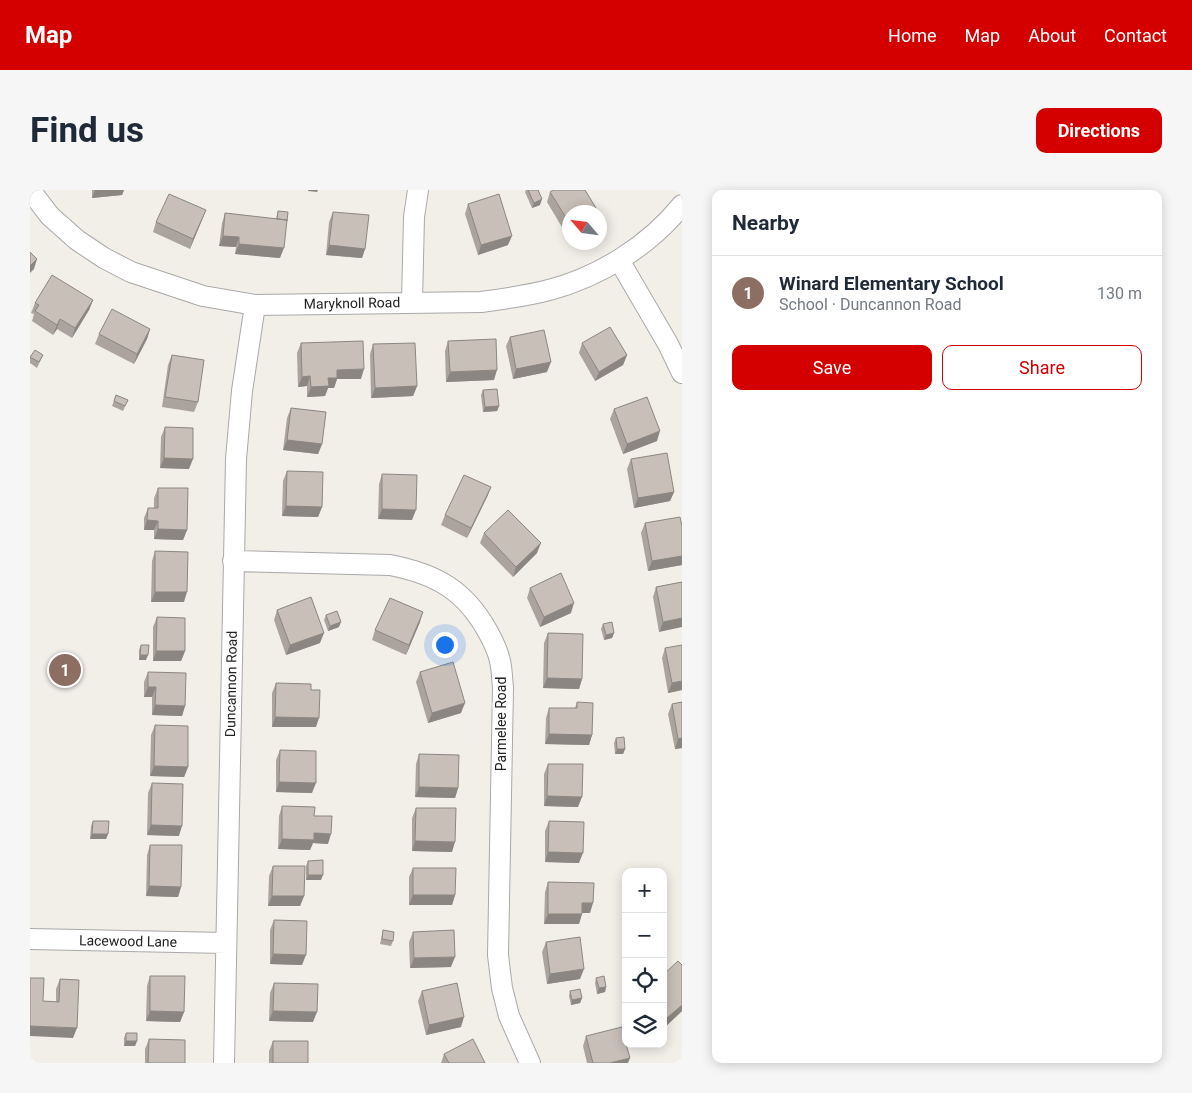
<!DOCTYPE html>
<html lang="en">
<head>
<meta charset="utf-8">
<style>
	:root { --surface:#fff; --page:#f6f6f7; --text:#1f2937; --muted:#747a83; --line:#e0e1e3; --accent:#d40000 }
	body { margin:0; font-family:Roboto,sans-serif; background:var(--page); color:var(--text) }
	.controls { position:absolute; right:15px; bottom:15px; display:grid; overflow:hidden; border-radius:10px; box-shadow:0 2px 12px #0003 }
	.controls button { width:45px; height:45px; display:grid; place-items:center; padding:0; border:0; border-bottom:1px solid var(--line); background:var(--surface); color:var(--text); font:25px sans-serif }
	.compass { position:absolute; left:532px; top:15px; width:45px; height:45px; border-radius:50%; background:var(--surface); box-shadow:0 2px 12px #0003; rotate:298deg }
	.you { position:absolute; left:414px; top:454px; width:18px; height:18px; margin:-12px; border:4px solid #fff; border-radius:50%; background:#1a73e8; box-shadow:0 0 0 8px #1a73e833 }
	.badge { display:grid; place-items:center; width:32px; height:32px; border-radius:50%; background:var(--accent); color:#fff; font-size:16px; font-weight:700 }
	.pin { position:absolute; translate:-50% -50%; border:2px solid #fff; box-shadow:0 1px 5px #0006 }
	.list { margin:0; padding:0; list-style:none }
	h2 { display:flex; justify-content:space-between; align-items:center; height:65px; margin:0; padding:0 20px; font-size:21px }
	h2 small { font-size:16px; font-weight:400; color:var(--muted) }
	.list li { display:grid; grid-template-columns:32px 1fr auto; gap:15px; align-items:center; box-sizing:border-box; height:75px; padding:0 20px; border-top:1px solid var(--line) }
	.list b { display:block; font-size:19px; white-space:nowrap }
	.list p { margin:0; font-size:16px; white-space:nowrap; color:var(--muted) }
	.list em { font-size:16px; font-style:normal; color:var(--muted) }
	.actions { display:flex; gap:10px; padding:15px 20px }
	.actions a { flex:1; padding:11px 0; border:1px solid var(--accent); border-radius:10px; text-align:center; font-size:18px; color:var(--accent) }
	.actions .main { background:var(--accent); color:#fff }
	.icon { flex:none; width:28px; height:28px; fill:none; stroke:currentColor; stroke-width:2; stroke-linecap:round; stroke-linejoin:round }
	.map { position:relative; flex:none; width:652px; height:873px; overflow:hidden; border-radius:10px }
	header { display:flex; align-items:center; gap:30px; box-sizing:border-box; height:70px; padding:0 25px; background:var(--accent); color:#fff }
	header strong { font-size:24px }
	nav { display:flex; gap:28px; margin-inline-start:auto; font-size:18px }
	.intro { display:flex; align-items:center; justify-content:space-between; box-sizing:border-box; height:120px; padding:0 30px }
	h1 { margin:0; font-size:35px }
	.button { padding:12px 22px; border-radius:10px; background:var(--accent); color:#fff; font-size:18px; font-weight:700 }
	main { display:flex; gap:30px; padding:0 30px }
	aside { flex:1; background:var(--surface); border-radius:10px; box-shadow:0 2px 12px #0003 }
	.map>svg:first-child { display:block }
</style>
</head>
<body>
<header>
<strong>Map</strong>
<nav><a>Home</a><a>Map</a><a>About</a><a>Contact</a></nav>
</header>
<div class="intro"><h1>Find us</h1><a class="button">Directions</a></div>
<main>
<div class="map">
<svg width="652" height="873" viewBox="0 0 652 873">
	<rect width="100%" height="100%" fill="#f2efe9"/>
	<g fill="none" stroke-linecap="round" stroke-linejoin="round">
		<defs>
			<path id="street" d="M0 0 20 26 47 50 74 68 101 82 173 106 225 115 451 112C474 109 496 106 519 100 569 87 619 56 652 15
				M589 70 638 154 652 183
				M382 112 384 27 388 0
				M203 371 360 375C406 384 435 400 458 442 463 451 468 461 470 471 472 479 472 489 473 498L468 765 472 798 479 826 500 873
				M0 749 196 753
				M194 873 206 269 212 201 225 115"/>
		</defs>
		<!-- street casing -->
		<use href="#street" stroke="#a9a9a9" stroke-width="22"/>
		<!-- street -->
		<use href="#street" stroke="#fff" stroke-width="20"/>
	</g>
	<!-- wall -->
	<path fill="#aba49e" d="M62 0H94L92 5 62 8Z
		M496 0H508L510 15 502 18 495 2Z
		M520 2 540 22V42L536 44 517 12Z
		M438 14 478 55 448 65 435 24Z
		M176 20 160 59 123 42 126 32Z
		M248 21 250 68 205 64 206 57 189 56 192 33 195 23 246 29Z
		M303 22 335 59 332 68 296 65 299 32Z
		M63 110 59 120 42 148 27 139 23 145 2 131 4 124 1 123 5 113Z
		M120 139 117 149 104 174 65 154 69 144Z
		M480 147 517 182 483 189 476 156Z
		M418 151 464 190 416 192 415 161Z
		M271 153 331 189H307L304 198H298L295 206 277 207V196L268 197 267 163Z
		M552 153 597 165 593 175 565 191 549 163Z
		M343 154 387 196 383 206 341 208 340 164Z
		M13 165 7 178 0 173V167Z
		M142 165 168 212 164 222 132 217 138 175Z
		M453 200 469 216 467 221 453 222 451 205Z
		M86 205 98 210 93 221 82 216Z
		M261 218 292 254 288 264 253 260 257 228Z
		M584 219 627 251 593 264 580 229Z
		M135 237 159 279 130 278 131 247Z
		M601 269 644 302 640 311 604 318 597 279Z
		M257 281 292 317 288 327 252 326 253 291Z
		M352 284 382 330 348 329 349 294Z
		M461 297 457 307 437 348 411 335 415 325Z
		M128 298 157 340 153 350 124 349V340H114V328L118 318H124V308Z
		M615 333 652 336V375L618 381 611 343Z
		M454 343 507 363 483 387 450 353Z
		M125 361 154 412H121L122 371Z
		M652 392 629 442 623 407 626 397Z
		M500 398 541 423 510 437 497 408Z
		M247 420 290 453 256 465 244 430Z
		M296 425 309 437 298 441 294 430Z
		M127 427 155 461 151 471H123V437Z
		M390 432 376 465 342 450 345 440Z
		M573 434 584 443 582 448 574 450 571 439Z
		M518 443 552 489 549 499 513 498 514 453Z
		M111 455 116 470H109V460Z
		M635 458 652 500 638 503 632 468Z
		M118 482 155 516 152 526 122 525V507H114V492Z
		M390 482 431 523 398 533 386 492Z
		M246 493 281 500 286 537H242V503Z
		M547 512 562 545 559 555 515 554 516 528 519 518H545Z
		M652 512V558L645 559 638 524 642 514Z
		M125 535 158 577 154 587 120 586 121 545Z
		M586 548 595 559 593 564H585L584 553Z
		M250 560 282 603 246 602V570Z
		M389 564 428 598 425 608 385 607 386 574Z
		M518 574 548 617 514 616V584Z
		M122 593 149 646 117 645 118 603Z
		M252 616 284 626 298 654 283 653 280 660 248 659 249 626Z
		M386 618 422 662 382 661V628Z
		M63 631 78 644 76 649H60L61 636Z
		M519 631 549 673 515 672V641Z
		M120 655 151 697 148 707 116 706 117 665Z
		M278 671 291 690H276V676Z
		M243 676 274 706 270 716H238L239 686Z
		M383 678 425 705 422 715H379V687Z
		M518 692 560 723H552L549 734H514L515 702Z
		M244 730 272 775 240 774V740Z
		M353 740 363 751 361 756 350 754Z
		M383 742 421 777 380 778 379 752Z
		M516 752 550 789 517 794 512 762Z
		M652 775V821L634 838 633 785Z
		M120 786 154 822 150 832 116 831 117 796Z
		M566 788 576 797 575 802 567 804 565 793Z
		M30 789 43 848 13 811 26 812V799Z
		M244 793 283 832 239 831 240 803Z
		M392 801 431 837 396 845 388 811Z
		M540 801 552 808 550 813 541 815 539 806Z
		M96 843 107 851 105 856H94V848Z
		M556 846 598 873H557L553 856Z
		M119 849 155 873H115V859Z
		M243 851 278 873H239V861Z
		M414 864 455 873H411Z"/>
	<!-- shaded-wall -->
	<path fill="#8b8681" d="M65 0H94L92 5 62 8Z
		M278 0H288L287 2 278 1Z
		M512 9 510 15 502 18 504 13Z
		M566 18 564 22H559Z
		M176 20 172 30 160 59 163 49Z
		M540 35V42L536 44Z
		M193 46 209 47 206 57 189 56Z
		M482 46 478 55 448 65 451 55Z
		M209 54 254 58 250 68 205 64Z
		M299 55 335 59 332 68 296 65Z
		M7 69 4 79 0 83V76Z
		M63 110 59 120 42 148 45 138Z
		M30 129 27 139 23 145 27 135Z
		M120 139 117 149 104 174 107 164Z
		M597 165 593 175 565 191 569 182Z
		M521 172 517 182 483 189 486 179Z
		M334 179 331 189H307L304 198H298L295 206 277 207 281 197 298 188 307 180Z
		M467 180 464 190 416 192 420 182Z
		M280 186 277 196 268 197 272 187Z
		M387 196 383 206 341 208 345 198Z
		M469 216 467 221 453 222 455 217Z
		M630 241 627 251 593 264 597 254Z
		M257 250 292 254 288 264 253 260Z
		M134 268 163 269 159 279 130 278Z
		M461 297 457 307 437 348 441 338Z
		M644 302 640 311 604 318 608 308Z
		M256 316 292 317 288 327 252 326Z
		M352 319 386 320 382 330 348 329Z
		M117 330 128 331 124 340H114Z
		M128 339 157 340 153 350 124 349Z
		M511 353 507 363 483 387 486 377Z
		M652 366V375L618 381 622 371Z
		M125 402H157L154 412H121Z
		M544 413 541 423 510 437 514 427Z
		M393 422 390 432 376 465 379 455Z
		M652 428V437L629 442 633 432Z
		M311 432 309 437 298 441 300 436Z
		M294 443 290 453 256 465 260 455Z
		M584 443 582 448 574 450 576 445Z
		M126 461H155L151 471H123Z
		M110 465H118L116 470H109Z
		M517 488 552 489 549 499 513 498Z
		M652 491V500L638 503 642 493Z
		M118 497H126L122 507H114Z
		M435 513 431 523 398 533 402 523Z
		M125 515 155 516 152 526 122 525Z
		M245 527 289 528 286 537H242Z
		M519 544 562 545 559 555 515 554Z
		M652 548V558L645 559 648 549Z
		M587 559H595L593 564H585Z
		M124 576 158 577 154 587 120 586Z
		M249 592 286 593 282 603 246 602Z
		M389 597 428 598 425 608 385 607Z
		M517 606 552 607 548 617 514 616Z
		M121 635 152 636 149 646 117 645Z
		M284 643 301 644 298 654 283 653 280 660 248 659 252 649Z
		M62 644H78L76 649H60Z
		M385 651 425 652 422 662 382 661Z
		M518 662 553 663 549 673 515 672Z
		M278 685H293L291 690H276Z
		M119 696 151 697 148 707 116 706Z
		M383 705H425L422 715H379Z
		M242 706H274L270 716H238Z
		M552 713H563L560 723H549Z
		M518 724H552L549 734H514Z
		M243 764 276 765 272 775 240 774Z
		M425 767 421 777 380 778 384 768Z
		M554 779 550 789 517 794 520 784Z
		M576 797 575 802 567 804 569 798Z
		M552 808 550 813 541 815 542 810Z
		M652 815V821L634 838 637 828Z
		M120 821 154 822 150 832 116 831Z
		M243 821 287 822 283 832 239 831Z
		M434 827 431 837 396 845 399 835Z
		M0 836 47 838 43 848 0 846Z
		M96 851H107L105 856H94Z
		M600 868 598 873H580Z"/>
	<!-- building -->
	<path fill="#c7bfb8" stroke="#8b8681" d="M498 0H508L512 9 504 13Z
		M523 0H555L566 18 559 22H540V34L520 2Z
		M139 4 176 20 163 49 126 32Z
		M469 4 482 46 451 55 438 14Z
		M248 21 258 22 257 31V30L247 29Z
		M303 22 339 25 335 59 299 55Z
		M195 23 257 30 254 58 209 54V47L193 46Z
		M0 62 7 69 0 76Z
		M22 85 63 110 45 138 30 129 27 135 5 121 9 115 5 113Z
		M82 119 120 139 107 164 69 144Z
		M580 137 597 165 569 182 552 153Z
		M514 140 521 172 486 179 480 147Z
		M466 149 467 180 420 182 418 151Z
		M333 151 334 179 307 180V188H298L299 196 281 197 280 186 272 187 271 153Z
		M385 153 387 196 345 198 343 154Z
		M5 160 13 165 9 172 0 167Z
		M142 165 174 170 168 212 135 207Z
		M467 199 469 216 455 217 453 200Z
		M86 205 98 210 95 216 84 211Z
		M617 207 630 241 597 254 584 219Z
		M261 218 296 222 292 254 257 250Z
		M135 237 163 238V269L134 268Z
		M637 263 644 302 608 308 601 269Z
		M257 281 293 282 292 317 256 316Z
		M352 284 387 285 386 320 352 319Z
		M434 285 461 297 441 338 415 325Z
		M128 298H158L157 340 128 339V331L117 330 118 318H128Z
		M478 320 511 353 486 377 454 343Z
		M650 327 652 336V366L622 371 615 333Z
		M125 361 158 362 157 402H125Z
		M531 383 544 413 514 427 500 398Z
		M652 392V428L633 432 626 397Z
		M281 407 294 443 260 455 247 420Z
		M360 408 393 422 379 455 345 440Z
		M307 421 311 432 300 436 296 425Z
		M127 427 155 428V461H126Z
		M582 432 584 443 576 445 573 434Z
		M518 443 553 444 552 489 517 488Z
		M111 455H119L118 465H110Z
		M652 455V491L642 493 635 458Z
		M423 472 435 513 402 523 390 482Z
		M118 482 156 483 155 516 125 515 126 497H118Z
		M246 493 281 494V500H290L289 528 245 527Z
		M547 512 563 513 562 545 519 544V518H547Z
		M652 512V548L648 549 642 514Z
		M125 535 158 536V577L124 576Z
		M594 547 595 559H587L586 548Z
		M250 560 286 561V593L249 592Z
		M389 564 429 565 428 598 389 597Z
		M518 574H553L552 607 517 606Z
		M122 593 153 594 152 636 121 635Z
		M252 616 285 617 284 626H302L301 644 284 643V650L252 649Z
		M386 618H426L425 652 385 651Z
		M63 631H79L78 644H62Z
		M519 631 554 632 553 663 518 662Z
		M120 655H152L151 697 119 696Z
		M293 670V685H278V671Z
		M243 676H275L274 706H242Z
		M383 678H426L425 705H383Z
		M518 692 564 693 563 713H552V724H518Z
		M244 730 277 731 276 765 243 764Z
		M353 740 364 742 363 751 352 749Z
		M424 740 425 767 384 768 383 742Z
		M550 747 554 779 520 784 516 752Z
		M648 771 652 775V815L637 828 633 824V785Z
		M120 786H155L154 822 120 821Z
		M574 786 576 797 569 798 566 788Z
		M0 788H14L13 811 29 812 30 789 49 790 47 838 0 836Z
		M244 793 288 794 287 822 243 821Z
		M427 793 434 827 399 835 392 801Z
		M550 799 552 808 542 810 540 801Z
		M592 837 596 854 600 868 580 873H563L556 846Z
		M96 843H107V851H96Z
		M119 849 155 850V873H118Z
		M443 849 455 873H419L414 864Z
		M243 851H278V873H243Z"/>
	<g text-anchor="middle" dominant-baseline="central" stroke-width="5" stroke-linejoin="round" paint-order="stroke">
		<!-- street labels -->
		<g font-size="14" fill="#222" stroke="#fff">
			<text transform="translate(322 113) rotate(-1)">Maryknoll Road</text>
			<text transform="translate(201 494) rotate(-89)">Duncannon Road</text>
			<text transform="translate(471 534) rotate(-90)">Parmelee Road</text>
			<text transform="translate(98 751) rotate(1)">Lacewood Lane</text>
		</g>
	</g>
</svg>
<div class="controls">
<button>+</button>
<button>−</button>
<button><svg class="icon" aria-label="locate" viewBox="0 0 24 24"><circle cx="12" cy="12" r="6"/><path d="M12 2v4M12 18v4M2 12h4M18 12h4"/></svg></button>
<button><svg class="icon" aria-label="layers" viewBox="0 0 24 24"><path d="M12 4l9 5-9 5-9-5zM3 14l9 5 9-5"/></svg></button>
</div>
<svg class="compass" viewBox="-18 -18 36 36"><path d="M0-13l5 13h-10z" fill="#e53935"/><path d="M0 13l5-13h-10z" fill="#747a83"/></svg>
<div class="you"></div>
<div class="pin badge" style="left:35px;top:480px;background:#8d6e63">1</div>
</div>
<aside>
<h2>Nearby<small></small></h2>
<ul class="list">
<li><span class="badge" style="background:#8d6e63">1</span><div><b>Winard Elementary School</b><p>School · Duncannon Road</p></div><em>130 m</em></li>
</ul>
<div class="actions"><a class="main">Save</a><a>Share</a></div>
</aside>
</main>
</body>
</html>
